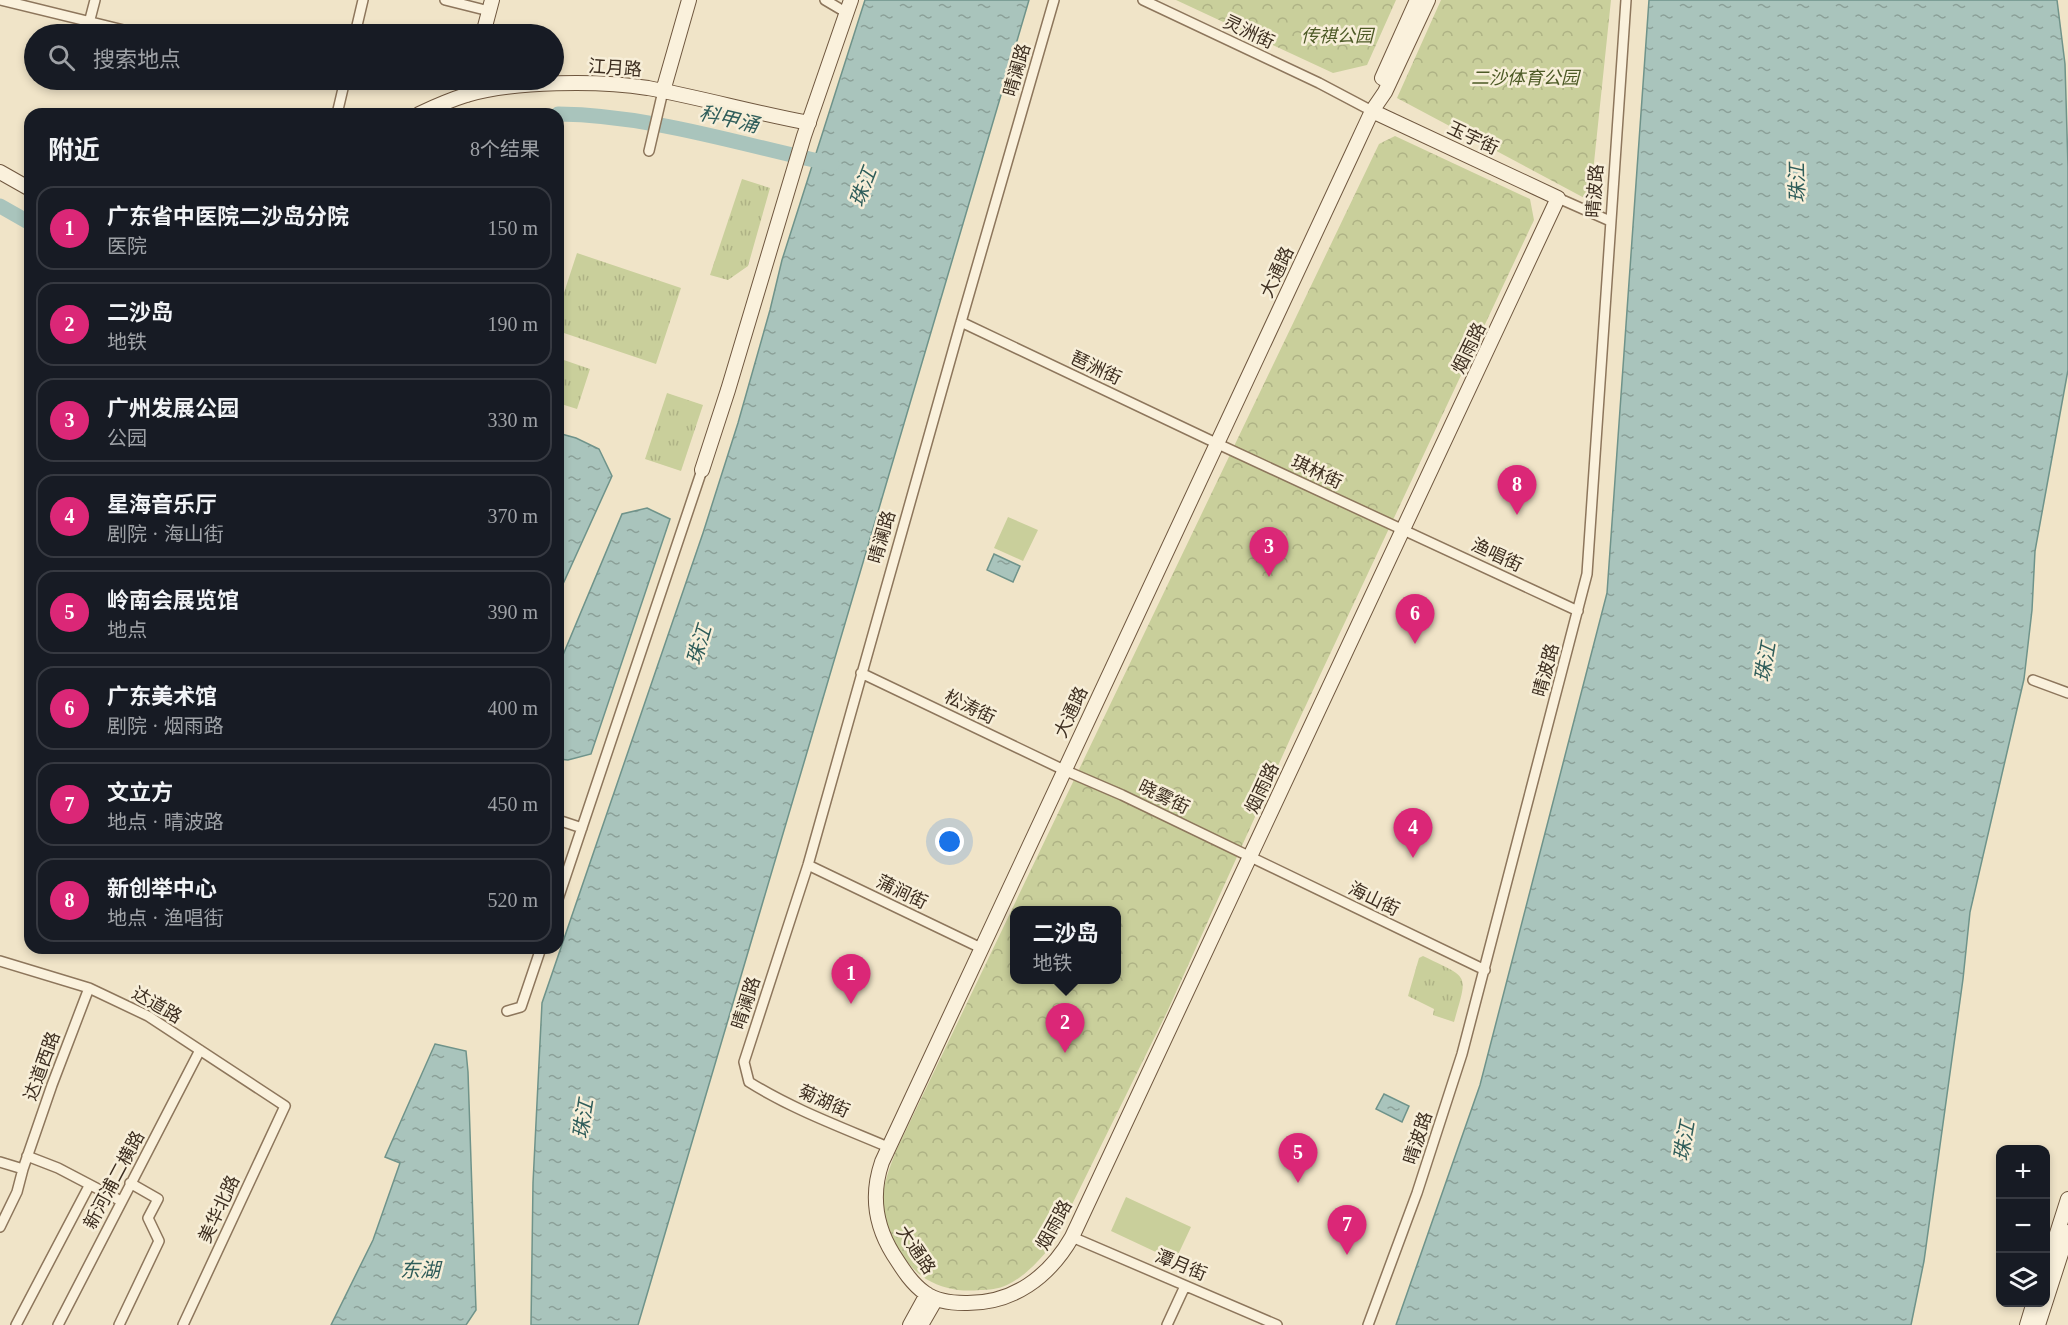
<!DOCTYPE html>
<html lang="zh">
<head>
<meta charset="utf-8">
<style>
	:root { --surface:#171b24; --page:#242831; --text:#f1f3f6; --muted:#9ea1a6; --line:#363941; --accent:#db2777 }
	body { margin:0; font-family:"Times New Roman","Noto Sans SC",serif; background:var(--page); color:var(--text) }
	.controls { position:absolute; right:18px; bottom:18px; display:grid; overflow:hidden; border-radius:12px; box-shadow:0 3px 9px #0003 }
	.controls button { width:54px; height:54px; display:grid; place-items:center; padding:0; border:0; border-bottom:2px solid var(--line); background:var(--surface); color:var(--text); font:30px sans-serif }
	.you { position:absolute; left:950px; top:842px; width:21px; height:21px; margin:-15px; border:4px solid #fff; border-radius:50%; background:#1a73e8; box-shadow:0 0 0 9px #1a73e833 }
	.badge { display:grid; place-items:center; width:39px; height:39px; border-radius:50%; background:var(--accent); color:#fff; font-size:20px; font-weight:700 }
	.pin { position:absolute; translate:-50% -50px; filter:drop-shadow(0 2px 3px #0008) }
	.pin::after { content:''; position:absolute; top:32px; width:21px; height:18px; background:inherit; clip-path:polygon(0 0,100% 0,50% 100%) }
	.popup { position:absolute; left:1010px; top:906px; width:111px; height:78px; box-sizing:border-box; display:grid; place-content:center; border-radius:12px; background:var(--surface); filter:drop-shadow(0 2px 4px #0005); font-size:20px; white-space:nowrap; color:var(--muted) }
	.popup b { font-size:22px; color:var(--text) }
	.popup::after { content:''; position:absolute; left:50%; top:100%; margin-left:-12px; border:12px solid transparent; border-top-color:var(--surface) }
	.list { margin:0; padding:0; list-style:none }
	h2 { display:flex; justify-content:space-between; align-items:center; height:78px; margin:0; padding:0 24px; font-size:26px }
	h2 small { font-size:20px; font-weight:400; color:var(--muted) }
	.list li { display:grid; grid-template-columns:39px 1fr auto; gap:18px; align-items:center; box-sizing:border-box; height:84px; margin:0 12px 12px; padding:0 12px; border:2px solid var(--line); border-radius:18px }
	.list b { display:block; font-size:22px; white-space:nowrap }
	.list p { margin:0; font-size:20px; white-space:nowrap; color:var(--muted) }
	.list em { font-size:20px; font-style:normal; color:var(--muted) }
	.icon { flex:none; width:33px; height:33px; fill:none; stroke:currentColor; stroke-width:2; stroke-linecap:round; stroke-linejoin:round }
	.map { position:relative; flex:none; width:2068px; height:1325px; overflow:hidden }
	.search { position:absolute; background:var(--surface); box-shadow:0 3px 9px #0003; left:24px; top:24px; width:540px; height:66px; display:flex; align-items:center; gap:15px; box-sizing:border-box; padding:0 21px; border-radius:33px; color:var(--muted); font-size:22px }
	.panel { position:absolute; background:var(--surface); box-shadow:0 3px 9px #0003; left:24px; top:108px; width:540px; height:846px; border-radius:18px }
	.map>svg:first-child { display:block }
</style>
</head>
<body>
<div class="map">
<svg width="2068" height="1325" viewBox="0 0 2068 1325">
	<defs>
		<pattern id="grass-tufts" width="24" height="20" patternUnits="userSpaceOnUse" patternTransform="scale(1.5)"><rect width="24" height="20" fill="#c9cf9b"/><path d="M3 7l-1-3M5 7V3M7 7l1-3M15 17l-1-3M17 17v-4M19 17l1-3" fill="none" stroke="#aeb285"/></pattern>
		<pattern id="park-crowns" width="20" height="18" patternUnits="userSpaceOnUse" patternTransform="scale(1.5)"><rect width="20" height="18" fill="#c9cf9b"/><path d="M2 6a3 3 0 1 1 6 0M12 15a3 3 0 1 1 6 0" fill="none" stroke="#aeb285"/></pattern>
		<pattern id="water-ripples" width="26" height="14" patternUnits="userSpaceOnUse" patternTransform="scale(1.5)"><rect width="26" height="14" fill="#a9c4bc"/><path d="M2 4q2-2 4 0t4 0M15 11q2-2 4 0t4 0" fill="none" stroke="#8ba098"/></pattern>
	</defs>
	<rect width="100%" height="100%" fill="#f0e4c8"/>
	<!-- grass -->
	<path fill="url(#grass-tufts)" d="M742 179 770 188 748 266 728 280 710 275Z
		M577 253 681 288 656 364 558 331V311Z
		M558 358 590 369 577 409 558 403Z
		M667 393 703 405 681 471 645 459Z
		M1423 956C1470 979 1468 972 1454 1022L1433 1015 1434 1009 1408 996 1419 958Z"/>
	<!-- park -->
	<path fill="url(#park-crowns)" fill-rule="evenodd" d="M1176 0H1396L1367 65 1333 73Z
		M1441 0H1611L1590 201 1397 98Z
		M1395 136 1530 199 1534 220 1291 737 1167 1012 1052 1245C1040 1260 1024 1277 1007 1285 999 1289 988 1290 980 1290 961 1292 943 1289 926 1279 903 1265 883 1227 883 1200 883 1183 890 1167 896 1151L1379 144ZM1014 910H1116V980H1014Z"/>
	<!-- garden -->
	<path fill="#c9cf9b" d="M1008 517 1038 530 1023 561 994 548Z
		M1126 1197 1191 1227 1175 1261 1111 1231Z"/>
	<!-- water -->
	<path fill="url(#water-ripples)" stroke="#6f938a" stroke-width="1.5" d="M865 0H1029L638 1325H531L533 1183 542 1003 703 533 738 423 770 310 782 260Z
		M1649 0H2057L2065 64 2068 167V370L2035 551 2032 610 2024 679 1970 912 1963 979 1924 1261 1911 1325H1396L1480 1085 1607 593Z
		M558 433 576 438 599 449 612 476 558 595Z
		M647 508 670 519 591 754 568 760 558 759V667L622 514Z
		M994 554 1020 566 1013 582 987 570Z
		M435 1044 466 1051 468 1072 476 1310 466 1325H331L373 1240 400 1163 385 1157Z
		M1384 1094 1409 1106 1402 1122 1376 1109Z"/>
	<g fill="none" stroke-linecap="round" stroke-linejoin="round">
		<!-- river -->
		<path stroke="#a9c4bc" stroke-width="15" d="M558 114C651 115 742 145 832 164
			M0 206 30 223"/>
		<defs>
			<path id="street" d="M1 0 140 34
				M445 0 489 11
				M825 0 847 13
				M1143 0 1319 83 1372 111
				M89 23 95 0
				M355 34 363 0
				M337 114 345 80
				M649 151 663 91
				M1558 198 1610 221
				M961 322 1218 444 1578 611
				M861 673 1064 770 1122 795 1485 970
				M2033 680 2068 693
				M558 820 582 828
				M808 865 983 949
				M558 899 702 470
				M0 961 89 988 148 1016 285 1106 183 1325
				M507 1011 521 1007 541 948
				M888 1147C841 1127 792 1109 749 1082L744 1062 808 865 961 322 1054 0
				M27 1156 58 1168 121 1201
				M0 1162 23 1169
				M0 1227 17 1192 23 1169 52 1085 89 988
				M1072 1237 1277 1325
				M16 1325 89 1186
				M58 1325 200 1050
				M119 1325 159 1241 148 1218 158 1199 130 1183
				M1167 1325 1185 1286
				M1368 1325 1417 1193 1462 1054 1587 574 1626 0"/>
			<path id="secondary" d="M483 34 492 0
				M1382 78 1417 0
				M663 91 689 0
				M467 95 471 80
				M1372 111 1558 198 1072 1237C1049 1277 1013 1304 965 1303 951 1303 936 1301 925 1293 911 1283 902 1268 893 1254 875 1225 871 1194 882 1162L1353 152 1372 111 1385 92 1428 0
				M419 114C434 107 450 100 466 95 514 81 598 80 648 88 702 98 755 113 809 123
				M0 172 30 189
				M702 470 728 390 804 136 851 0
				M2046 1268 2068 1199
				M910 1325 927 1294
				M921 1325 936 1299
				M2027 1325 2034 1302
				M2038 1325 2068 1232"/>
		</defs>
		<!-- street casing -->
		<use href="#street" stroke="#8d765c" stroke-width="12"/>
		<!-- secondary casing -->
		<use href="#secondary" stroke="#6f573f" stroke-width="16"/>
		<!-- street -->
		<use href="#street" stroke="#faf1dc" stroke-width="9"/>
		<!-- secondary -->
		<use href="#secondary" stroke="#faf1dc" stroke-width="14"/>
	</g>
	<g text-anchor="middle" dominant-baseline="central" stroke-width="5" stroke-linejoin="round" paint-order="stroke">
		<!-- street labels -->
		<g font-size="18" fill="#3d2e20" stroke="#f7eed8">
			<text transform="translate(1249 32) rotate(25)">灵洲街</text>
			<text transform="translate(615 68) rotate(4)">江月路</text>
			<text transform="translate(1017 70) rotate(-74)">晴澜路</text>
			<text transform="translate(1473 138) rotate(25)">玉宇街</text>
			<text transform="translate(1595 191) rotate(-86)">晴波路</text>
			<text transform="translate(1277 272) rotate(-65)">大通路</text>
			<text transform="translate(1469 348) rotate(-64)">烟雨路</text>
			<text transform="translate(1096 368) rotate(25)">琶洲街</text>
			<text transform="translate(1317 472) rotate(25)">琪林街</text>
			<text transform="translate(882 537) rotate(-74)">晴澜路</text>
			<text transform="translate(1497 555) rotate(25)">渔唱街</text>
			<text transform="translate(1546 670) rotate(-75)">晴波路</text>
			<text transform="translate(970 707) rotate(26)">松涛街</text>
			<text transform="translate(1071 712) rotate(-65)">大通路</text>
			<text transform="translate(1262 788) rotate(-65)">烟雨路</text>
			<text transform="translate(1164 797) rotate(26)">晓雾街</text>
			<text transform="translate(902 892) rotate(26)">蒲涧街</text>
			<text transform="translate(1374 899) rotate(26)">海山街</text>
			<text transform="translate(746 1003) rotate(-72)">晴澜路</text>
			<text transform="translate(157 1005) rotate(30)">达道路</text>
			<text transform="translate(42 1066) rotate(-70)">达道西路</text>
			<text transform="translate(824 1101) rotate(24)">菊湖街</text>
			<text transform="translate(1418 1138) rotate(-72)">晴波路</text>
			<text transform="translate(114 1180) rotate(-62)">新河浦二横路</text>
			<text transform="translate(219 1209) rotate(-65)">美华北路</text>
			<text transform="translate(1054 1225) rotate(-61)">烟雨路</text>
			<text transform="translate(916 1250) rotate(56)">大通路</text>
			<text transform="translate(1181 1265) rotate(22)">潭月街</text>
		</g>
		<!-- park labels -->
		<g font-size="18" font-style="italic" fill="#4d5a26" stroke="#f7eed8">
			<text x="1337" y="36">传祺公园</text>
			<text x="1525" y="78">二沙体育公园</text>
		</g>
		<!-- water labels -->
		<g font-size="20" font-style="italic" fill="#2f5d5a" stroke="#f7eed8">
			<text transform="translate(729 119) rotate(13)">科甲涌</text>
			<text transform="translate(1797 183) rotate(-91)">珠江</text>
			<text transform="translate(863 187) rotate(-69)">珠江</text>
			<text transform="translate(699 645) rotate(-73)">珠江</text>
			<text transform="translate(1765 662) rotate(-80)">珠江</text>
			<text transform="translate(583 1119) rotate(-81)">珠江</text>
			<text transform="translate(1684 1141) rotate(-80)">珠江</text>
			<text x="420" y="1270">东湖</text>
		</g>
	</g>
</svg>
<div class="controls">
<button>+</button>
<button>−</button>
<button><svg class="icon" aria-label="layers" viewBox="0 0 24 24"><path d="M12 4l9 5-9 5-9-5zM3 14l9 5 9-5"/></svg></button>
</div>
<div class="you"></div>
<div class="pin badge" style="left:851px;top:1004px">1</div>
<div class="pin badge" style="left:1065px;top:1053px">2</div>
<div class="popup"><b>二沙岛</b>地铁</div>
<div class="pin badge" style="left:1269px;top:577px">3</div>
<div class="pin badge" style="left:1413px;top:858px">4</div>
<div class="pin badge" style="left:1298px;top:1183px">5</div>
<div class="pin badge" style="left:1415px;top:644px">6</div>
<div class="pin badge" style="left:1347px;top:1255px">7</div>
<div class="pin badge" style="left:1517px;top:515px">8</div>
<div class="search"><svg class="icon" aria-label="search" viewBox="0 0 24 24"><circle cx="10" cy="10" r="6"/><path d="M15 15l6 6"/></svg>搜索地点</div>
<section class="panel">
<h2>附近<small>8个结果</small></h2>
<ul class="list">
<li><span class="badge">1</span><div><b>广东省中医院二沙岛分院</b><p>医院</p></div><em>150 m</em></li>
<li><span class="badge">2</span><div><b>二沙岛</b><p>地铁</p></div><em>190 m</em></li>
<li><span class="badge">3</span><div><b>广州发展公园</b><p>公园</p></div><em>330 m</em></li>
<li><span class="badge">4</span><div><b>星海音乐厅</b><p>剧院 · 海山街</p></div><em>370 m</em></li>
<li><span class="badge">5</span><div><b>岭南会展览馆</b><p>地点</p></div><em>390 m</em></li>
<li><span class="badge">6</span><div><b>广东美术馆</b><p>剧院 · 烟雨路</p></div><em>400 m</em></li>
<li><span class="badge">7</span><div><b>文立方</b><p>地点 · 晴波路</p></div><em>450 m</em></li>
<li><span class="badge">8</span><div><b>新创举中心</b><p>地点 · 渔唱街</p></div><em>520 m</em></li>
</ul>
</section>
</div>
</body>
</html>
